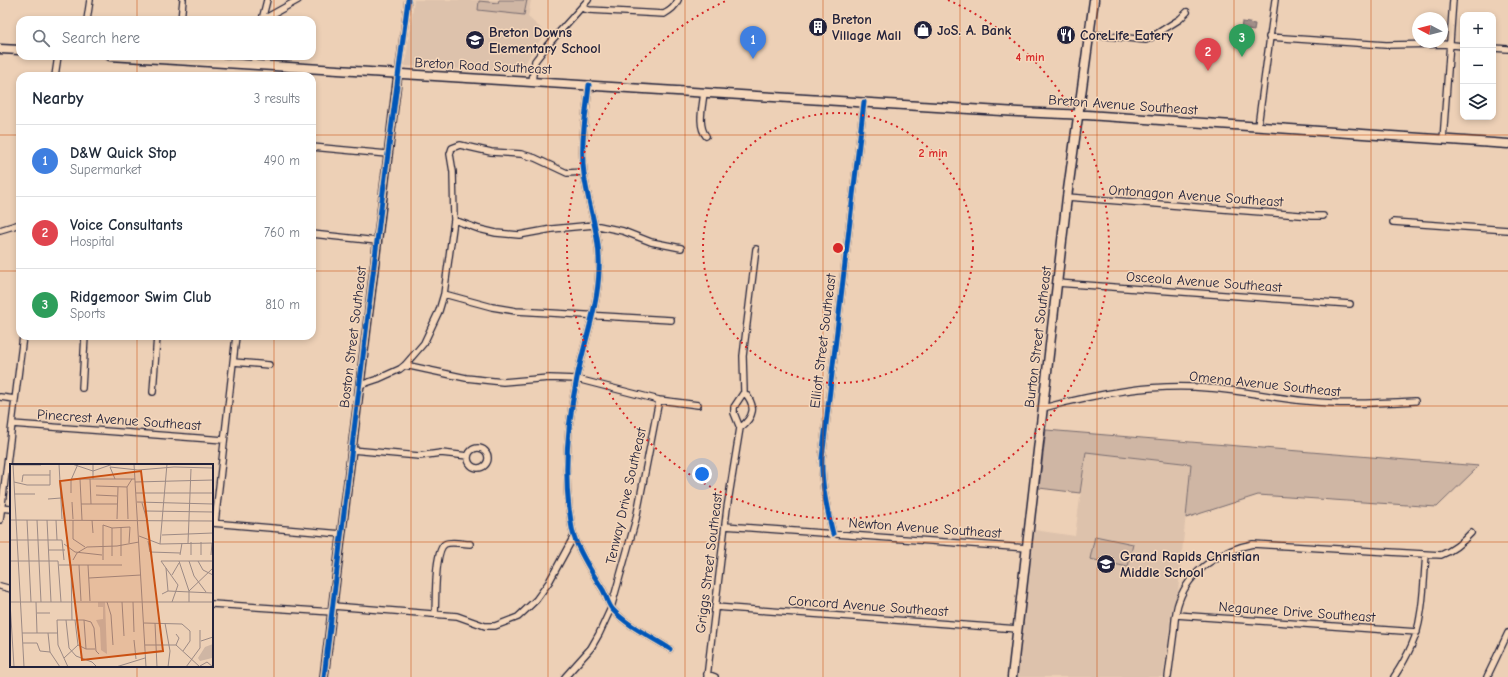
<!DOCTYPE html>
<html lang="en">
<head>
<meta charset="utf-8">
<style>
	:root { --surface:#fff; --page:#f6f6f7; --text:#1f2937; --muted:#747a83; --line:#e0e1e3; --accent:#0b8043 }
	body { margin:0; font-family:"Comic Neue",sans-serif; background:var(--page); color:var(--text) }
	.controls { position:absolute; right:12px; top:12px; display:grid; overflow:hidden; border-radius:8px; box-shadow:0 2px 6px #0003 }
	.controls button { width:36px; height:36px; display:grid; place-items:center; padding:0; border:0; border-bottom:1px solid var(--line); background:var(--surface); color:var(--text); font:20px sans-serif }
	.compass { position:absolute; left:1412px; top:12px; width:36px; height:36px; border-radius:50%; background:var(--surface); box-shadow:0 2px 6px #0003; rotate:277deg }
	.you { position:absolute; left:702px; top:474px; width:14px; height:14px; margin:-10px; border:3px solid #fff; border-radius:50%; background:#1a73e8; box-shadow:0 0 0 6px #1a73e833 }
	.badge { display:grid; place-items:center; width:26px; height:26px; border-radius:50%; background:var(--accent); color:#fff; font-size:13px; font-weight:700 }
	.pin { position:absolute; translate:-50% -33px; filter:drop-shadow(0 1px 2px #0008) }
	.pin::after { content:''; position:absolute; top:21px; width:14px; height:12px; background:inherit; clip-path:polygon(0 0,100% 0,50% 100%) }
	.list { margin:0; padding:0; list-style:none }
	h2 { display:flex; justify-content:space-between; align-items:center; height:52px; margin:0; padding:0 16px; font-size:17px }
	h2 small { font-size:13px; font-weight:400; color:var(--muted) }
	.list li { display:grid; grid-template-columns:26px 1fr auto; gap:12px; align-items:center; box-sizing:border-box; height:72px; padding:0 16px; border-top:1px solid var(--line) }
	.list b { display:block; font-size:15px; white-space:nowrap }
	.list p { margin:0; font-size:13px; white-space:nowrap; color:var(--muted) }
	.list em { font-size:13px; font-style:normal; color:var(--muted) }
	.icon { flex:none; width:22px; height:22px; fill:none; stroke:currentColor; stroke-width:2; stroke-linecap:round; stroke-linejoin:round }
	.map { position:relative; flex:none; width:1508px; height:677px; overflow:hidden }
	.search { position:absolute; background:var(--surface); box-shadow:0 2px 6px #0003; left:16px; top:16px; width:300px; height:44px; display:flex; align-items:center; gap:10px; box-sizing:border-box; padding:0 14px; border-radius:12px; color:var(--muted); font-size:15px }
	.panel { position:absolute; background:var(--surface); box-shadow:0 2px 6px #0003; left:16px; top:72px; width:300px; height:268px; border-radius:12px }
	.map>svg:first-child { display:block }
</style>
</head>
<body>
<div class="map">
<svg width="1508" height="677" viewBox="0 0 1508 677">
	<rect width="100%" height="100%" fill="#edd0b6"/>
	<filter id="ink" filterUnits="userSpaceOnUse"><feTurbulence type="fractalNoise" baseFrequency=".025" numOctaves="2"/><feDisplacementMap in="SourceGraphic" scale="8" xChannelSelector="R" yChannelSelector="G"/><feConvolveMatrix kernelMatrix="1 2 1 2 8 2 1 2 1" color-interpolation-filters="sRGB"/></filter>
	<g filter="url(#ink)">
		<!-- built -->
		<path fill="#ddc2ac" d="M414 0H531L528 17 546 33 535 47 520 72 405 66Z
			M1086 452 1191 464 1178 592 1172 609 1163 677H1017L1034 530 1075 536Z"/>
		<!-- green -->
		<path fill="#cfb6a4" stroke="#786c70" d="M499 0H527L524 15 478 10 479 1 498 3Z
			M1046 430 1479 466 1437 507 1258 495 1186 518 1191 464 1086 452 1080 493 1039 488Z
			M1095 536 1133 544 1128 567 1090 559Z"/>
		<!-- water -->
		<path fill="#a28f89" stroke="#6f636a" d="M1242 22 1255 24 1254 31 1248 30V38L1240 37Z"/>
		<g fill="none" stroke-linecap="round" stroke-linejoin="round">
			<defs>
				<path id="minor" d="M582 8 589 10 664 14C671 10 675 7 678 0
					M87 20 90 0
					M181 20 183 0
					M262 20 298 0
					M262 20 267 0
					M1089 34 1146 40 1150 38 1180 19 1187 12
					M1269 37 1386 45 1442 44 1463 46
					M1493 48 1508 49
					M253 65 255 56
					M398 74 408 0
					M55 76 58 56
					M532 81 535 61 545 48 588 0
					M589 85C586 115 580 144 584 174 588 206 601 237 599 270 598 307 584 342 577 378 568 421 564 466 569 509 571 518 571 528 574 536 579 552 594 576 603 590 607 597 608 606 614 611 629 627 652 637 670 649
					M704 92C703 105 697 125 706 136
					M1258 126 1275 0
					M1443 140 1453 0
					M312 147 387 154
					M1067 197 1312 216H1323
					M454 220 479 229 496 233 519 235 552 229 594 225 623 231 651 242 681 248
					M1393 222 1508 230
					M0 230 20 224
					M312 234 377 241
					M1057 283 1350 304
					M444 294 492 307 516 311 671 320
					M233 362 269 365
					M405 365 466 378 503 382 549 378 577 379 659 400 698 405
					M360 385 378 379 400 369 405 365 424 343 439 311 444 294 454 220 453 172 450 154 452 148 460 145 491 152 521 154 535 158 567 173 584 172
					M82 388 85 336
					M153 392 157 336
					M0 397 15 399
					M1043 408C1096 394 1152 383 1208 388 1241 390 1273 398 1306 401 1343 405 1379 403 1415 401
					M12 424 224 440
					M740 428C754 417 757 406 744 392
					M468 458a10 10 0 1 1 20 0a10 10 0 1 1-20 0Z
					M352 450 419 456 441 453 468 456
					M1 508 11 509
					M0 520 23 336
					M212 523 342 534
					M215 523 236 336
					M725 526 1027 548
					M833 534C827 509 821 483 822 458L864 102
					M0 586 11 589
					M212 604 332 612
					M333 606 457 616 485 626H495L518 617 536 600 549 582 574 536
					M715 607 1018 629
					M435 614C436 602 434 550 445 544 451 541 463 544 470 544
					M1176 615 1417 632
					M707 674 715 677
					M565 677 591 648 599 634 611 608 636 519 659 400
					M707 677 727 508 740 428 734 413V407L744 392 743 356 756 249
					M1168 677C1170 662 1172 647 1174 631 1175 622 1175 611 1179 601 1190 570 1221 550 1253 544L1441 555C1454 550 1462 543 1471 533
					M1394 677C1406 659 1417 639 1420 617 1424 597 1424 575 1426 555
					M1487 677 1508 633"/>
				<path id="tertiary" d="M324 677 398 74"/>
				<path id="secondary" d="M0 49 20 50
					M110 56 1018 112 1087 115 1508 144
					M1012 677 1067 197 1094 0"/>
			</defs>
			<!-- minor casing -->
			<use href="#minor" stroke="#22223b" stroke-width="8"/>
			<!-- tertiary casing -->
			<use href="#tertiary" stroke="#22223b" stroke-width="10"/>
			<!-- secondary casing -->
			<use href="#secondary" stroke="#22223b" stroke-width="11"/>
			<!-- minor -->
			<use href="#minor" stroke="#f5d7bb" stroke-width="5.5"/>
			<!-- tertiary -->
			<use href="#tertiary" stroke="#f5d7bb" stroke-width="7"/>
			<!-- secondary -->
			<use href="#secondary" stroke="#f5d7bb" stroke-width="8"/>
			<defs>
				<path id="cycleway" d="M589 85C586 115 580 144 584 174 588 206 601 237 599 270 598 307 584 342 577 378 568 421 564 466 569 509 571 518 571 528 574 536 579 552 594 576 603 590 607 597 608 606 614 611 629 627 652 637 670 649
					M833 534C827 509 821 483 822 458L864 102
					M324 677 382 200 408 0"/>
			</defs>
			<!-- cycleway casing -->
			<use href="#cycleway" stroke="#f5d7bb" stroke-width="8"/>
			<!-- cycleway -->
			<use href="#cycleway" stroke="#0057b8" stroke-width="5"/>
		</g>
	</g>
	<!-- grid -->
	<path fill="none" stroke="#ca5113" stroke-width="1" stroke-opacity="0.55" d="M137 0V20M274 0V20M411 0V677M548 0V677M685 0V677M823 0V677M960 0V677M1097 0V677M1234 0V677M1371 0V677M137 56V76M274 56V76M0 135H20M312 135H1508M0 271H20M312 271H1508M137 336V465M274 336V677M0 406H1508M0 542H11M212 542H1508M137 666V677"/>
	<!-- distance rings -->
	<g fill="none" stroke="#d62828" stroke-width="2" stroke-dasharray="2 4">
		<circle cx="838" cy="248" r="135"/>
		<path d="M948 0A271 271 0 1 1 728 0"/>
	</g>
	<!-- icons -->
	<defs>
		<symbol id="building-disc" viewBox="-11 -11 22 22"><circle r="9.5" fill="#22223b" stroke="#f5d7bb"/><path d="M-4-6H4V6H1V3H-1V6H-4ZM-2.5-4.3h1.7v1.8h-1.7ZM.8-4.3h1.7v1.8H.8ZM-2.5-1h1.7V.8h-1.7ZM.8-1h1.7V.8H.8Z" fill="#fff"/></symbol>
		<symbol id="shop-disc" viewBox="-11 -11 22 22"><circle r="9.5" fill="#22223b" stroke="#f5d7bb"/><path d="M-5-2.5h2.3a2.7 3.5 0 0 1 5.4 0H5L5.5 6h-11ZM-1.5-2.5h3a1.5 2.3 0 0 0-3 0Z" fill="#fff"/></symbol>
		<symbol id="restaurant-disc" viewBox="-11 -11 22 22"><circle r="9.5" fill="#22223b" stroke="#f5d7bb"/><path d="M-5-6h1v4h1v-4h1v4h1v-4h1v5L-1.5 .5V6h-2V.5L-5-1ZM5-6V6H3V1.5H1.5Q1.5-4 5-6Z" fill="#fff"/></symbol>
		<symbol id="school-disc" viewBox="-11 -11 22 22"><circle r="9.5" fill="#22223b" stroke="#f5d7bb"/><path d="M0-5L7-2L0 1L-7-2ZM-4 1L0 2.5L4 1V4Q0 6-4 4Z" fill="#fff"/></symbol>
	</defs>
	<g fill-rule="evenodd">
		<use href="#building-disc" x="807" y="16" width="22" height="22"/>
		<use href="#shop-disc" x="912" y="19" width="22" height="22"/>
		<use href="#restaurant-disc" x="1055" y="24" width="22" height="22"/>
		<use href="#school-disc" x="464" y="29" width="22" height="22"/>
		<use href="#school-disc" x="1095" y="553" width="22" height="22"/>
	</g>
	<g text-anchor="middle" dominant-baseline="central" stroke-width="3" stroke-linejoin="round" paint-order="stroke">
		<!-- poi labels -->
		<g font-size="14" font-weight="bold" fill="#22223b" stroke="#f5d7bb" text-anchor="start">
			<text x="832" y="19">Breton<tspan x="832" dy="16">Village Mall</tspan></text>
			<text x="937" y="30">JoS. A. Bank</text>
			<text x="489" y="32">Breton Downs<tspan x="489" dy="16">Elementary School</tspan></text>
			<text x="1080" y="35">CoreLife Eatery</text>
			<text x="1120" y="556">Grand Rapids Christian<tspan x="1120" dy="16">Middle School</tspan></text>
		</g>
		<!-- street labels -->
		<g font-size="14" fill="#22223b" stroke="#f5d7bb">
			<text transform="translate(483 66) rotate(3)">Breton Road Southeast</text>
			<text transform="translate(1123 105) rotate(4)">Breton Avenue Southeast</text>
			<text transform="translate(1196 196) rotate(4)">Ontonagon Avenue Southeast</text>
			<text transform="translate(1204 282) rotate(4)">Osceola Avenue Southeast</text>
			<text transform="translate(353 337) rotate(-83)">Boston Street Southeast</text>
			<text transform="translate(1038 337) rotate(-83)">Burton Street Southeast</text>
			<text transform="translate(823 341) rotate(-83)">Elliott Street Southeast</text>
			<text transform="translate(1265 384) rotate(6)">Omena Avenue Southeast</text>
			<text transform="translate(119 420) rotate(4)">Pinecrest Avenue Southeast</text>
			<text transform="translate(626 496) rotate(-77)">Tenway Drive Southeast</text>
			<text transform="translate(925 528) rotate(4)">Newton Avenue Southeast</text>
			<text transform="translate(709 563) rotate(-83)">Griggs Street Southeast</text>
			<text transform="translate(868 606) rotate(4)">Concord Avenue Southeast</text>
			<text transform="translate(1297 612) rotate(4)">Negaunee Drive Southeast</text>
		</g>
	</g>
	<!-- overview -->
	<g transform="translate(10 464)">
		<rect width="203" height="203" fill="#edd0b6"/>
		<path d="M88 138H95L97 190 91 186 90 164 86 156 93 155V143H88ZM203 180 202 194 190 197 188 194 195 183Z" fill="#cfb6a4"/>
		<path fill="none" stroke="#9c8a85" stroke-width="1" d="M3 0 14 203M49 0 52 55M62 0 83 7 103 0M83 0V15M124 0 136 203M3 1H31M61 15H125M70 15 72 56M80 15 81 40M105 15 100 3 128 6 164 3 203 4M4 18 17 21H40V6M12 18 13 11H40M125 18 203 16M86 22 117 23M61 29V16L68 0M126 29H203M4 30H25M86 31 107 32M38 35 51 34M62 38 63 55M127 38 203 40M132 39 137 56M71 40H107M136 47 203 48M107 55 108 23M118 55 117 23 122 15M0 56 203 57M17 56 21 138M27 56 31 138M37 56 41 138M46 56 47 76M63 56V75L75 83M82 56 83 69M93 61 102 64 120 63 119 79M102 64V92M111 64V92M152 71 203 69M129 72 150 80 203 79M0 76H52L54 96M138 77 140 88 170 89M178 79 181 5M54 80 65 88 92 91M150 80 157 0M38 86H55M170 91 172 79M181 91V78M191 91V78M201 91 202 79M63 96 67 89 77 83 107 82 129 78M93 96V61M0 97H48L51 138M151 97H203M151 97 168 121 162 138M169 97 179 127V138M179 97 184 112 196 128M188 97 193 106 203 111M49 101H112M61 101 62 156M69 101 71 137M78 101 80 137M156 104 158 127M162 111 169 99M79 114 131 111M179 127 203 104M152 130 158 127 203 129M0 138 4 203M0 138H203M26 138 27 169M97 138 101 151 103 181M112 138 114 172M123 138 124 168M27 149H40M56 156 59 184 66 192 82 198 87 203M65 156 68 181M74 156 76 185M134 159 172 160 180 167V177L173 187M145 159 147 203M155 159 160 187 158 203M12 169H47M38 169 40 188 50 203M124 176 126 195M191 177 203 173M13 179H27L30 187 40 188M68 181 76 185H85M135 181H166L190 203M166 181 169 174 166 170M54 194 68 181M190 202 197 198 203 203M58 203 48 181 47 156H74L81 158 84 164 86 187 89 190M106 203 135 194M176 203 190 184V166"/>
		<path fill="#ca5113" fill-opacity="0.15" stroke="#ca5113" stroke-width="2" d="M131 7 153 187 72 196 50 17Z"/>
		<rect width="203" height="203" fill="none" stroke="#22223b" stroke-width="2"/>
	</g>
	<circle cx="838" cy="248" r="6" fill="#d62828" stroke="#f5d7bb" stroke-width="2"/>
	<g font-size="12" text-anchor="middle" font-weight="bold" fill="#d62828" stroke="#f5d7bb" stroke-width="3" stroke-linejoin="round" paint-order="stroke">
		<text x="1030" y="61">4 min</text>
		<text x="933" y="157">2 min</text>
	</g>
</svg>
<div class="controls">
<button>+</button>
<button>−</button>
<button><svg class="icon" aria-label="layers" viewBox="0 0 24 24"><path d="M12 4l9 5-9 5-9-5zM3 14l9 5 9-5"/></svg></button>
</div>
<svg class="compass" viewBox="-18 -18 36 36"><path d="M0-13l5 13h-10z" fill="#e53935"/><path d="M0 13l5-13h-10z" fill="#747a83"/></svg>
<div class="you"></div>
<div class="pin badge" style="left:753px;top:59px;background:#3f7fe0">1</div>
<div class="pin badge" style="left:1208px;top:71px;background:#e0444e">2</div>
<div class="pin badge" style="left:1242px;top:57px;background:#2e9e5b">3</div>
<div class="search"><svg class="icon" aria-label="search" viewBox="0 0 24 24"><circle cx="10" cy="10" r="6"/><path d="M15 15l6 6"/></svg>Search here</div>
<section class="panel">
<h2>Nearby<small>3 results</small></h2>
<ul class="list">
<li><span class="badge" style="background:#3f7fe0">1</span><div><b>D&amp;W Quick Stop</b><p>Supermarket</p></div><em>490 m</em></li>
<li><span class="badge" style="background:#e0444e">2</span><div><b>Voice Consultants</b><p>Hospital</p></div><em>760 m</em></li>
<li><span class="badge" style="background:#2e9e5b">3</span><div><b>Ridgemoor Swim Club</b><p>Sports</p></div><em>810 m</em></li>
</ul>
</section>
</div>
</body>
</html>
